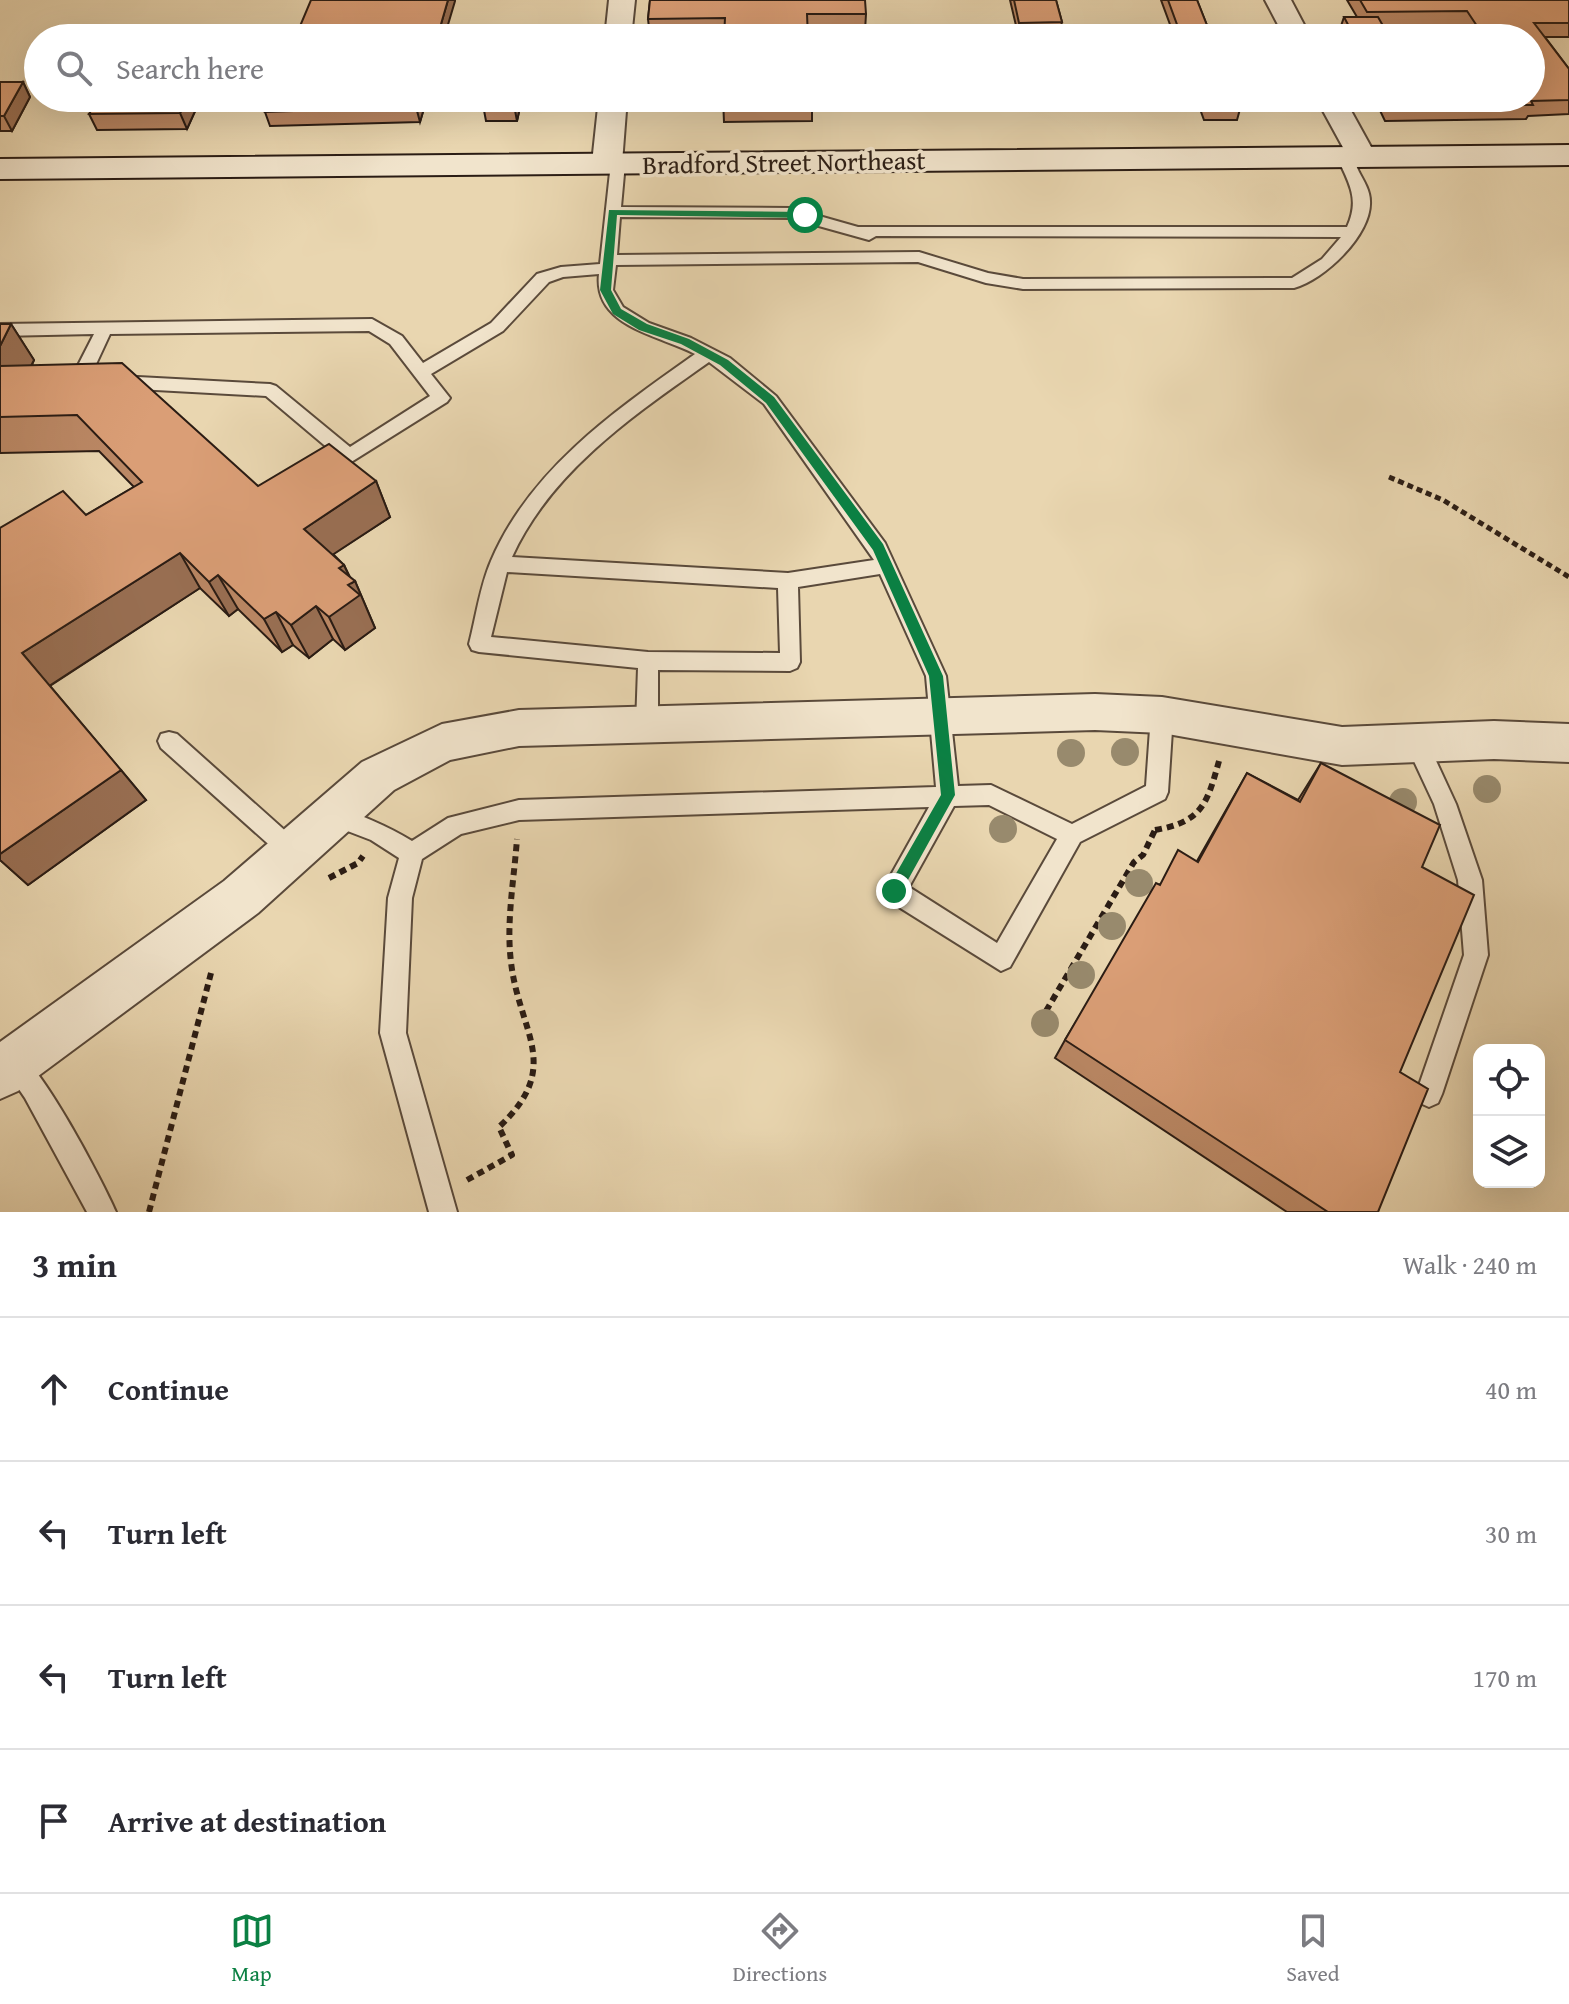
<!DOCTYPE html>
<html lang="en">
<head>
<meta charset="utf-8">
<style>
	:root { --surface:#fff; --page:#f2f2f3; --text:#2b2b33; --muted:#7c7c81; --line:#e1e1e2; --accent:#0b8043 }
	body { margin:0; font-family:"Gentium Book Plus",serif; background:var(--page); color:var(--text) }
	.controls { position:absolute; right:24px; bottom:24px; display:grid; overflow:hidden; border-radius:16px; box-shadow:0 8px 32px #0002 }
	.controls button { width:72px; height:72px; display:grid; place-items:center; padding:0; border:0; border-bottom:2px solid var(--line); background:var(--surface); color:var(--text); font:40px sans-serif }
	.stop { position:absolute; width:24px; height:24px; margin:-18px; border:6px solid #0b8043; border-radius:50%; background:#fff }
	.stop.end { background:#0b8043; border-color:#fff; box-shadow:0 2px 8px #0008 }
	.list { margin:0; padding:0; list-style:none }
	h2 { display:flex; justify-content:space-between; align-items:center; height:104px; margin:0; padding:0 32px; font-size:34px }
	h2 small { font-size:26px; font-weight:400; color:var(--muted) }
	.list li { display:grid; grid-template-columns:52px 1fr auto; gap:24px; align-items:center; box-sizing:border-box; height:144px; padding:0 32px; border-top:2px solid var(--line) }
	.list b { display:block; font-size:30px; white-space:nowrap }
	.list em { font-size:26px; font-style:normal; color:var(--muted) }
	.icon { flex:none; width:44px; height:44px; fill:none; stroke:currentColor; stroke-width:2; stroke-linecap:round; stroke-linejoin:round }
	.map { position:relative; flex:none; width:1569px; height:1212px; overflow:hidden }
	.search { position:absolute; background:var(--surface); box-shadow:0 8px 32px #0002; left:24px; right:24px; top:24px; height:88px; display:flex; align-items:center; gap:20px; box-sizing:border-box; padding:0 28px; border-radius:44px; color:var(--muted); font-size:30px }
	.sheet { height:680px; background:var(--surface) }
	nav { display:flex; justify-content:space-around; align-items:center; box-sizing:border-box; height:112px; border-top:2px solid var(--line); background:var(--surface); font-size:22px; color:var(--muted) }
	nav a { display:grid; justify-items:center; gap:4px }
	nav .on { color:var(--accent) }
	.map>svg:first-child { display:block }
</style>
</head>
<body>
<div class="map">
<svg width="1569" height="1212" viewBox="0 0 1569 1212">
	<rect width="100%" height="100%" fill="#e9d6b0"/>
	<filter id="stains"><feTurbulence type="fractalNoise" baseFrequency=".0025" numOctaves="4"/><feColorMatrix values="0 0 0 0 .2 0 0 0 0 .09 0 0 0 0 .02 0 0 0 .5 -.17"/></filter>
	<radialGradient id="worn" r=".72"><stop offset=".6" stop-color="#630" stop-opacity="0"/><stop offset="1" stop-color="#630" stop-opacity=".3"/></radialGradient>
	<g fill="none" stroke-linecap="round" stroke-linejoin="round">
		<defs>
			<path id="lane" d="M1344 153C1353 156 1355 163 1359 172 1364 181 1370 191 1370 201 1372 235 1324 280 1294 288L1023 289 986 283 918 262 616 265 613 290 623 307 649 323 691 338 730 358 776 396 885 543 946 676 958 786 991 785 1072 824 1146 786 1151 715 1154 709 1162 706 1170 709 1173 715 1168 792 1165 799 1080 842 1010 967 1001 971 886 899 882 891 929 807 519 820 461 834 422 859 412 898 406 1033 457 1212H429L380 1033 388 898 399 858 371 840 324 822 321 815 324 808 332 805C360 815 386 825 412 841L448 818 519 800 936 787 926 676 880 574 798 587 800 662 797 668 790 671 658 670V725L655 731 647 734 639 731 636 725 638 668 479 652 472 650 469 644C476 617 480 586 491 561 530 469 616 410 695 354 659 335 593 327 599 274L563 277 549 282 503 331 431 374 450 398 447 402 324 479 315 472 336 455 266 396 119 388 110 382 119 376 270 384 276 386 350 447 430 396 390 344 369 331 110 334 91 375 96 380 87 386 74 383 71 379 94 334 0 336V324L372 319 402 336 423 363 491 323 537 274 561 267 600 264 611 163 618 159 625 163 621 207 791 208 858 227H1347C1360 199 1349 183 1337 157ZM620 217 790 218 869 240 876 236 1341 237 1322 259 1292 278 1023 279 988 273 919 252 617 255ZM709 362 764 404 874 560 788 573 512 557C551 471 634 415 709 362ZM507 572 778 588 780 653 648 652 491 637ZM989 805 1057 839 997 943 909 887 954 806Z
				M169 732 177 734 300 844 303 851 300 858 292 861 284 858 161 748 158 741 161 734Z
				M1417 735 1425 737 1456 804 1482 880 1488 955 1442 1094 1438 1103 1429 1107 1420 1103 1416 1094 1464 955 1458 880 1434 804 1406 744 1409 737Z
				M14 1050C40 1061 103 1182 116 1212H87L25 1098 1 1063 5 1054Z"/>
			<path id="street" d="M609 0H635L631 38H605Z
				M1265 0H1291L1311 38H1285Z
				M599 98H627L622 163 617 169 607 172 597 169 592 163Z
				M1316 98H1344L1376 156 1371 162 1361 165 1351 162Z
				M1095 694 1162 697 1342 727 1494 721 1569 724V762L1494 759 1342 765 1162 733 1095 730 519 746 450 760 394 790 258 913 18 1091 0 1099V1042L224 881 362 762 442 724 519 710Z"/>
			<path id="secondary" d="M1569 145V165L0 179V159Z"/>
		</defs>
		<!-- lane casing -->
		<use href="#lane" stroke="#5a4a3b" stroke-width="4"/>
		<!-- street casing -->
		<use href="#street" stroke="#5a4a3b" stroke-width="4"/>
		<!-- secondary casing -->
		<use href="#secondary" stroke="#2a1c14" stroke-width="4"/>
		<!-- path-far1 -->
		<path stroke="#2a1c14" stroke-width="5" stroke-dasharray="6 4" stroke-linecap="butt" d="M1389 477 1443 500 1569 577"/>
		<!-- path -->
		<path stroke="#2a1c14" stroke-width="6" stroke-dasharray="7 5" stroke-linecap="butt" d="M1155 830C1202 822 1207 804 1219 761
			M329 878 358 863 363 856
			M1046 1011 1134 862 1143 855 1155 830
			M467 1180 512 1155 499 1127C564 1066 519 1033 511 962 506 922 514 880 517 839
			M149 1212 211 973"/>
		<!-- lane -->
		<use href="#lane" fill="#f1e4cc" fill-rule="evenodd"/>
		<!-- street -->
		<use href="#street" fill="#f1e4cc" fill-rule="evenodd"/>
		<!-- secondary -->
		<use href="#secondary" fill="#f1e4cc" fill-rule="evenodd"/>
	</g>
	<!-- trees -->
	<g fill="#988a6d">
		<circle cx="1125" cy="752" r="14"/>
		<circle cx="1071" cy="753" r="14"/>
		<circle cx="1487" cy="789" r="14"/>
		<circle cx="1403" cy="802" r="14"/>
		<circle cx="1003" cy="829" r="14"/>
		<circle cx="1139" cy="883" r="14"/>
		<circle cx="1112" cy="926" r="14"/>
		<circle cx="1081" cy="975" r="14"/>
		<circle cx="1045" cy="1023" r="14"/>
	</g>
	<!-- wall -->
	<path fill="#bb8865" stroke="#2a1c14" stroke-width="2" d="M650 0 866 14 865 31 808 32 725 36H650L648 19Z
		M1010 0H1056L1062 22 1059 34H1018Z
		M1161 0H1197L1212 38H1175Z
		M1347 0H1569V37H1545L1569 69V114L1528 116 1526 119 1385 121 1374 98H1531V38H1469L1461 25 1383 26 1390 38H1343L1339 32 1344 17H1357Z
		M0 82H23L30 97 12 131H0Z
		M201 98 187 129 97 130 89 114Z
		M271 98H427L420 122 270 126 265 112Z
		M485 98H522L517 121H486L483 105Z
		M723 98H812V121L724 122Z
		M1196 98H1236L1240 109 1237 120H1204Z
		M0 324H11L34 360 32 365 258 486 376 481 390 517 333 554 344 565 350 577 355 581 375 628 345 650 333 639 309 658 293 645 282 652 238 609 229 616 200 588 50 686 146 800 28 885 0 860 86 515 134 487 99 451 0 453Z
		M1321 763 1422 867 1400 1072 1378 1212H1287L1055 1058 1065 1040 1159 885 1197 861 1247 773 1298 800Z"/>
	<!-- shaded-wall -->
	<path fill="#996f53" stroke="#2a1c14" stroke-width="2" d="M448 0H455V1L444 38H437Z
		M23 82 30 97 12 131 4 116Z
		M188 98H201L187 129 180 113Z
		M419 98H427L420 122 416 107Z
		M516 98H522L517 121 514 105Z
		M11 324 34 360 13 402 0 382V346Z
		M376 481 390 517 320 563 304 529Z
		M180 553 200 588 49 686 22 653Z
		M344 565 352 583 355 581 375 628 345 650 329 617 339 568Z
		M218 575 238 609 229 616 209 582Z
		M316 606 333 639 309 658 291 625Z
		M276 612 293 645 282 652 264 619Z
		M121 770 146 800 28 885 0 860V854Z"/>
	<!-- building -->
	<path fill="#da9e76" stroke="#2a1c14" stroke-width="2" d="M311 0H448L437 38H295Z
		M650 0H865L866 14H807L808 38H724L725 18 648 19Z
		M1014 0H1056L1062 22 1019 23Z
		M1168 0H1197L1212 38H1182Z
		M1360 0H1569V23H1534L1569 69V100L1531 101 1533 105 1391 106 1387 98H1531V38H1485L1467 11 1367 12Z
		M1344 17H1378L1390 38H1355Z
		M0 82H23L4 116H0Z
		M99 98H188L180 113 89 114Z
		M271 98H419L416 107 265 112Z
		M485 98H516L514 105H483Z
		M723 98H812V103L723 104Z
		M1204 98H1236L1240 109H1208Z
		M0 324H11L0 346Z
		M122 363 258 486 329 444 376 481 304 529 344 565 339 568 355 581 348 585 360 595 329 617 316 606 291 625 276 612 264 619 218 575 209 582 180 553 22 653 121 770 0 854V528L63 491 86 515 142 482 77 415 0 417V366Z
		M1321 763 1440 825 1422 867 1474 895 1400 1072 1428 1089 1378 1212H1328L1065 1040 1156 883 1160 885 1178 850 1198 862 1247 773 1300 802Z"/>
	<!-- route -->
	<path fill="#0b8043" d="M609 210 805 212 810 215 805 218 617 215 611 290 621 309 647 324 689 339 728 360 774 397 883 544 943 676 955 795 899 896 894 898 886 891 941 795 929 676 873 550 766 403 720 365 681 344 639 330 613 314 600 290Z"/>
	<g text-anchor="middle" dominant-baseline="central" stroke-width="7" stroke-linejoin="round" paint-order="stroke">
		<!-- far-street labels -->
		<g font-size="26" fill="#2a1c14" stroke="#f1e4cc">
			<text transform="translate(784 162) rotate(-1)">Bradford Street Northeast</text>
		</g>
	</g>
	<rect width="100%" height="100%" filter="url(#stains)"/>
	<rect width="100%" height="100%" fill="url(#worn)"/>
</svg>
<div class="controls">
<button><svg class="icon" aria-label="locate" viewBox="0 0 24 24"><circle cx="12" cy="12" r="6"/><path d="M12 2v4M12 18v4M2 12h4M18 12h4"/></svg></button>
<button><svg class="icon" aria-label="layers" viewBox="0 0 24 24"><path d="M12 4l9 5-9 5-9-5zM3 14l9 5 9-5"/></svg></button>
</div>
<div class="stop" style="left:805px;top:215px"></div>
<div class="stop end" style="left:894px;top:891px"></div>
<div class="search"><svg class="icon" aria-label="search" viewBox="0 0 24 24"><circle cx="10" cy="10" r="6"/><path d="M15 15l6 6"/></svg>Search here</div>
</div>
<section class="sheet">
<h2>3 min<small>Walk · 240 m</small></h2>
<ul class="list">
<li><svg class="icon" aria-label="ahead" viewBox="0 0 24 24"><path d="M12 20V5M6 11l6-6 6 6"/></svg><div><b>Continue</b></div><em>40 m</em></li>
<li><svg class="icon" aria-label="left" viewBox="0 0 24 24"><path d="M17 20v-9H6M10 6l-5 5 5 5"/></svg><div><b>Turn left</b></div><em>30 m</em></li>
<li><svg class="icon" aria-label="left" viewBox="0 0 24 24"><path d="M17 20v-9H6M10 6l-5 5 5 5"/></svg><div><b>Turn left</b></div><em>170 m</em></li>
<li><svg class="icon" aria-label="arrive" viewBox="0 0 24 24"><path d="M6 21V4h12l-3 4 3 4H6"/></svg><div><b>Arrive at destination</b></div></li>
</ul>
</section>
<nav>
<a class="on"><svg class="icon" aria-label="map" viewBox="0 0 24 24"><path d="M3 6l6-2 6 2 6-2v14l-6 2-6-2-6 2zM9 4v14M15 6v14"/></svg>Map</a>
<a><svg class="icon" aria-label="directions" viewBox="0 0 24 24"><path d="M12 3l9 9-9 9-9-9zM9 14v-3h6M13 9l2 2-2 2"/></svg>Directions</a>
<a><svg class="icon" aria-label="saved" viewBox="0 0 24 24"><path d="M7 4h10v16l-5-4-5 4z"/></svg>Saved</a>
</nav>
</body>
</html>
